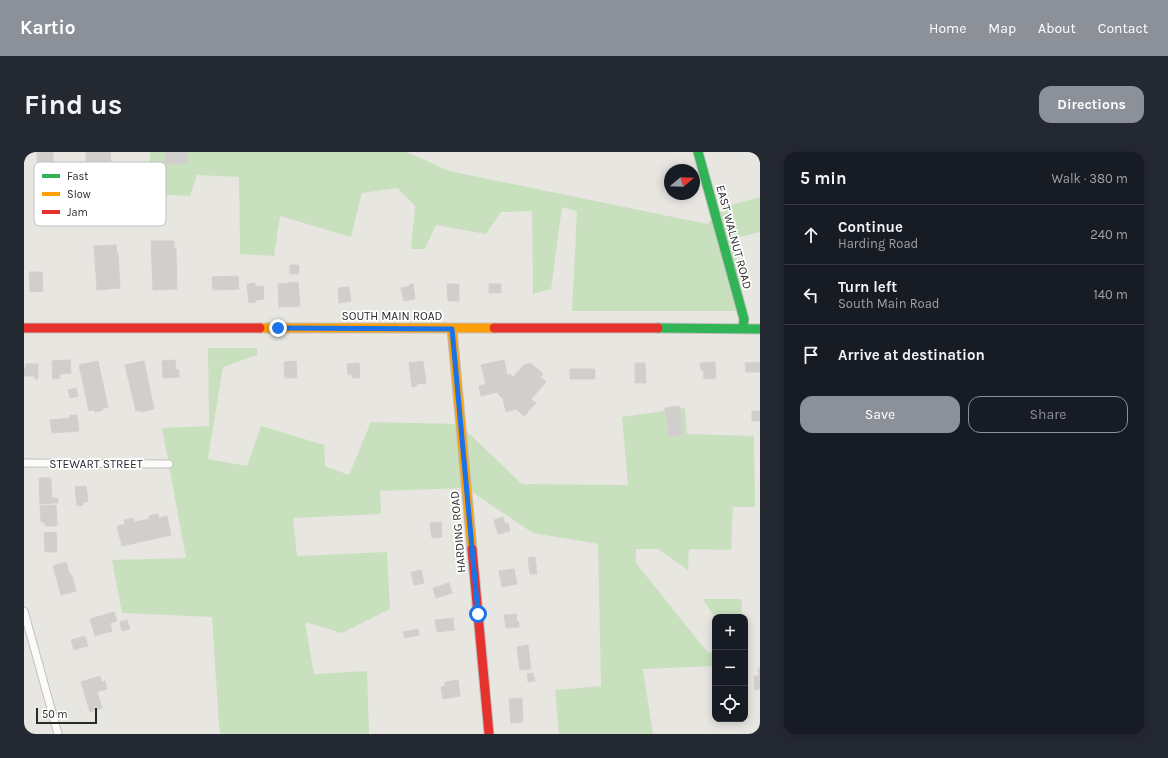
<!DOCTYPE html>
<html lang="en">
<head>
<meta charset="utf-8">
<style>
	:root { --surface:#171b24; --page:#242831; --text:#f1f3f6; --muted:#9ea1a6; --line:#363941; --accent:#8c9099 }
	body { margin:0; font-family:Karla,sans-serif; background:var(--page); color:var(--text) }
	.controls { position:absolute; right:12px; bottom:12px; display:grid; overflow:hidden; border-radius:8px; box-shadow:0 2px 10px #0003 }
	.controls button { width:36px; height:36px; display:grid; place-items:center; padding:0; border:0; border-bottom:1px solid var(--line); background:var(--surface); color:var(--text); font:20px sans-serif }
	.compass { position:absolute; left:640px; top:12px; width:36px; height:36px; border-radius:50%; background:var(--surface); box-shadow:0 2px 10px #0003; rotate:71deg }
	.scale { position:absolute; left:12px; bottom:10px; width:61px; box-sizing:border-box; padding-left:4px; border:2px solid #2a2a2a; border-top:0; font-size:11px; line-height:14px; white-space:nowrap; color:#2a2a2a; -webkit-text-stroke:3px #fff; paint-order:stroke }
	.stop { position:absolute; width:12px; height:12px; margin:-9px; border:3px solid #1a73e8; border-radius:50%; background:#fff }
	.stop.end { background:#1a73e8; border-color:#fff; box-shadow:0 1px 4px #0008 }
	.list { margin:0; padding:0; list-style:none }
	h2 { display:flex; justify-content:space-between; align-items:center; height:52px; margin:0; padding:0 16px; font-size:17px }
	h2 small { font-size:13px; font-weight:400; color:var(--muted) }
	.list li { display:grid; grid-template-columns:26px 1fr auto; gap:12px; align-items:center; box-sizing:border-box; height:60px; padding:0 16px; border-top:1px solid var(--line) }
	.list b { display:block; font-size:15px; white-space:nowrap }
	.list p { margin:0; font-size:13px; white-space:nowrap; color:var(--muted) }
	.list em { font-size:13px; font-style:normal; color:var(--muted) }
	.actions { display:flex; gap:8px; padding:12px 16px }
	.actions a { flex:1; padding:9px 0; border:1px solid var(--accent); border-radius:12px; text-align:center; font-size:14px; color:var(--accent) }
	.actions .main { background:var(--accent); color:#fff }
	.icon { flex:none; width:22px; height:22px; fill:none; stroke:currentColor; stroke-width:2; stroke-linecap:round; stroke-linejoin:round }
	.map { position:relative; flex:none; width:736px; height:582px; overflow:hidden; border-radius:12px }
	header { display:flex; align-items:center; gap:24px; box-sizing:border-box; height:56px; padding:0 20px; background:var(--accent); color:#fff }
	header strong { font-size:19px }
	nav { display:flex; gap:22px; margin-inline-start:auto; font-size:14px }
	.intro { display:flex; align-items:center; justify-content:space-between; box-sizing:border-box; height:96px; padding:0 24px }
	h1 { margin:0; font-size:28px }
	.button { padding:10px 18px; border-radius:12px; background:var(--accent); color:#fff; font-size:14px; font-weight:700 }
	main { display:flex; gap:24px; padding:0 24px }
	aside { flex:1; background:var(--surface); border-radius:12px; box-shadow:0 2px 10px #0003 }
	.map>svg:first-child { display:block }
</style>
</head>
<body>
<header>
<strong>Kartio</strong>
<nav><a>Home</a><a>Map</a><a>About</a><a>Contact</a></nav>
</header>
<div class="intro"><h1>Find us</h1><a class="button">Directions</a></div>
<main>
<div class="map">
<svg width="736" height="582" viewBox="0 0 736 582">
	<rect width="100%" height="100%" fill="#e8e6e1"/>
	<!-- green -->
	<path fill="#c8e0be" d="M126 0H383L425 19 683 72 703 54 736 45V80L708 87 721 159H548L553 59 538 55 527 137 509 142 508 59 477 60 462 82 412 73 401 97H387L391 54 373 36 338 41 327 85 256 64 250 104 216 102 215 25 173 23 166 44 126 42Z
		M184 196H233V203L199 215 184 307 223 314 237 274 300 293 301 314 325 323 347 270 435 272 498 332 604 333 598 265 661 256 663 282 730 284 731 355H709L707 398 665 397 664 418 634 397H612V411L684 501 691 500V514L619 517 629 582H535L531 538 577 534 574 392 509 381 442 336 356 339 357 362 269 366 273 404 363 400 366 457 318 481 281 470 290 522 343 519 345 582H197L195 575 188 465 98 461 88 408 162 406 138 276 185 274Z
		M679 447H718L717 465H691V466Z"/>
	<!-- building -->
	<path fill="#d1cfcc" stroke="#d3d1cd" d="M13 0H29L30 65 15 66Z
		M62 0H86L87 11 62 12Z
		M141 0H163L164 11 141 12Z
		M127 89H150V97H152L153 137 129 138Z
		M92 93 93 101H94L96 136 73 138 70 94Z
		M266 113H275V122H266Z
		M5 120H18L19 139 6 140Z
		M214 124 215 137 189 138 188 125Z
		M274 130 276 154 255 155 254 132Z
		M231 131V135L239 134 240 147 231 148 232 150 225 151 223 132Z
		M386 132H389L391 147 380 149 377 136 386 134Z
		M423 132H435V149H424Z
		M465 132H477V141H465Z
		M325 135 327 149 315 151 314 136Z
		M46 208 47 221 36 222V226L29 227 28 209Z
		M151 208 152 218H155V225L139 226 138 209Z
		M480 208 483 223 486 222 489 225 500 213 507 211 519 222 516 225 522 230 507 247 512 251 500 264 492 257 482 260 479 247 475 243 474 240 457 244 455 234 462 232 457 213Z
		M74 209 84 255 78 256 79 258 71 260 70 258 65 259 55 213Z
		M120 209 130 257 117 260 116 258 112 259 101 213Z
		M272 209 273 226H261L260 210Z
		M399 209 402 231 393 232V234L388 235 385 211Z
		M691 210 692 226 680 227 679 218H677L676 211Z
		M736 210V220H722L721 211Z
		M335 211 336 226H328V222H324L323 212Z
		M611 211H621L622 231H611Z
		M2 212H14V227H11V224H0V216H2Z
		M546 217H571V227H546Z
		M52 236 54 244 46 246 44 238Z
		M655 254 659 283 645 285 641 256Z
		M728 259H736V269H728Z
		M46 263H53L55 279 28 281 26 268 46 266Z
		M15 326H27L28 346H34V351L16 352Z
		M62 334 64 350H59V353L53 354 51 335Z
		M32 353 33 374H21V370H17L16 354Z
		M134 362 135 366 143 364 147 383 98 394 93 374 101 372 100 368 109 366 110 370 125 367V364Z
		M479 365 481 372 484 371 486 379 474 382 470 368Z
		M417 370 418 385 408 386 406 371Z
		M32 380 33 400H21L20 381Z
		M511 405 513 422H506L504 406Z
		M42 410 46 423H48L52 439 37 443 29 414Z
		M490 417 493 432 478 435 475 419Z
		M397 418 400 431 390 433 387 420Z
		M425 431 428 441 412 446 409 436Z
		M90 460 93 469 86 471 88 479 71 484 66 467Z
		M492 462 493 470H495V475L482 476 480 463Z
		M429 466 430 478 413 480 411 468Z
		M103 468 106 477 98 479 96 470Z
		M394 477 395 483 381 486 379 480Z
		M61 484 64 494 50 498 47 488Z
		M504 493 507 517 496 518 493 495Z
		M734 516H736V537L731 538 730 524H735Z
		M509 521 511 529 504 530 503 522Z
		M76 524 78 530 81 529 83 537 73 540 78 556 66 560 57 530Z
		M434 528 436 544 419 547 417 535 421 534V530Z
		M498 546 499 570 487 571 485 547Z"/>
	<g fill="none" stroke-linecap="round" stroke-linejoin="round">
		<defs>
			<path id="street" d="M0 311 145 312
				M0 459 34 582"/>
			<path id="fast" d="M674 0 720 167 719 177
				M634 176 736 177"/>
			<path id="slow" d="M236 176H470
				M428 177 448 397"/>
			<path id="jam" d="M0 176H236
				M470 176H634
				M448 397 465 582"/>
		</defs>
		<!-- street casing -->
		<use href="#street" stroke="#c2c1c0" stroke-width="9"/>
		<!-- fast casing -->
		<use href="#fast" stroke="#c2c1c0" stroke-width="11"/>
		<!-- slow casing -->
		<use href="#slow" stroke="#c2c1c0" stroke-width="11"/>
		<!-- jam casing -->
		<use href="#jam" stroke="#c2c1c0" stroke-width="11"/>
		<!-- street -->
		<use href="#street" stroke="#fcfbfa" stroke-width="7"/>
		<!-- fast -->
		<use href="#fast" stroke="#30b455" stroke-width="9"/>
		<!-- slow -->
		<use href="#slow" stroke="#ff9f0a" stroke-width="9"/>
		<!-- jam -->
		<use href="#jam" stroke="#e5322d" stroke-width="9"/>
	</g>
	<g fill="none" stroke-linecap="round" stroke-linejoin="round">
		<!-- route -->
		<path stroke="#1a73e8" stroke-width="5" d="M254 176 428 177 454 462"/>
	</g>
	<g text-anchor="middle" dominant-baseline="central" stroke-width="3.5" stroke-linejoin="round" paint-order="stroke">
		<!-- street labels -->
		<g font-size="12" fill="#2a2a2a" stroke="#fff">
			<text transform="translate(710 85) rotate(75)">EAST WALNUT ROAD</text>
			<text x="368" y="164">SOUTH MAIN ROAD</text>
			<text x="72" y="312">STEWART STREET</text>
			<text transform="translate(434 380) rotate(-95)">HARDING ROAD</text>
		</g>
	</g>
	<!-- legend -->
	<rect x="10" y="10" width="132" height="64" rx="6" fill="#fff" stroke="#bfbfbf" stroke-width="1"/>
	<rect x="18" y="22" width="18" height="4" fill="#30b455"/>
	<rect x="18" y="40" width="18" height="4" fill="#ff9f0a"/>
	<rect x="18" y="58" width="18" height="4" fill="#e5322d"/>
	<g font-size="11" fill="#2a2a2a">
		<text x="43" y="28">Fast</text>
		<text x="43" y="46">Slow</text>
		<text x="43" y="64">Jam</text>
	</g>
</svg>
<div class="controls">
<button>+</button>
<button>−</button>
<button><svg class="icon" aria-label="locate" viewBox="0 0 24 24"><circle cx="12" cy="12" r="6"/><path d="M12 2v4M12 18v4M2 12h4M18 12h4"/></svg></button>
</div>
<svg class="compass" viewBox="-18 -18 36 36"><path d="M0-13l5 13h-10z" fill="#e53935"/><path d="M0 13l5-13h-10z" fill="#9ea1a6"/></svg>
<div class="scale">50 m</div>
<div class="stop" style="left:454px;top:462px"></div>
<div class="stop end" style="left:254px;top:176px"></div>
</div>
<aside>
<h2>5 min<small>Walk · 380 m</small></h2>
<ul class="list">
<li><svg class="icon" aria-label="ahead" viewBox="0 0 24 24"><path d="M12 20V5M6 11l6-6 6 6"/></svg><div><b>Continue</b><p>Harding Road</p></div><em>240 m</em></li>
<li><svg class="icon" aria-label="left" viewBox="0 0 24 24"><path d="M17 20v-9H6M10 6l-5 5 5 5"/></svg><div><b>Turn left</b><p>South Main Road</p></div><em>140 m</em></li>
<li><svg class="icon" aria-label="arrive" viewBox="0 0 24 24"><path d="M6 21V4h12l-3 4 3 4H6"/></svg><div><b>Arrive at destination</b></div></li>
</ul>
<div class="actions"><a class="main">Save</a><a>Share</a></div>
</aside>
</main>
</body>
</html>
